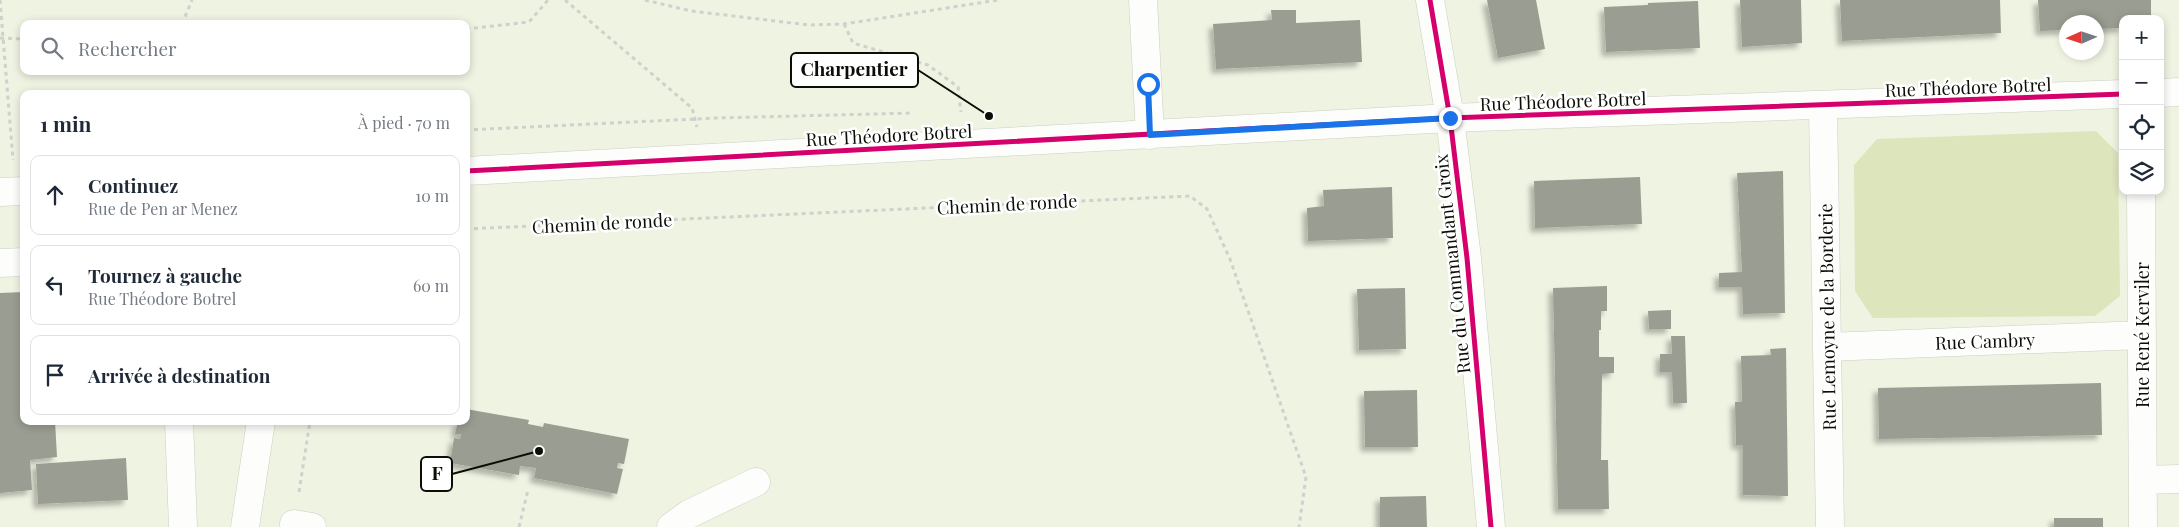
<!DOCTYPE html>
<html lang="fr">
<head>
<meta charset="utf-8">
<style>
	:root { --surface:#fff; --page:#f2f2f3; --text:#1f2937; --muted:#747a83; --line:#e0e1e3 }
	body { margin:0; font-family:"Playfair Display",serif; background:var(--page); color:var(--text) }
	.controls { position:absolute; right:15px; top:15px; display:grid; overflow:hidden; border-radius:10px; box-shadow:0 2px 8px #0003 }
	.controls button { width:45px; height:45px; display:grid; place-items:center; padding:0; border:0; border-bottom:1px solid var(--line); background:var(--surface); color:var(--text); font:25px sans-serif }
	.compass { position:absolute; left:2059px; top:15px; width:45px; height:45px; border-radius:50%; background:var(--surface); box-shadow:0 2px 8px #0003; rotate:267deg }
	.stop { position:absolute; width:15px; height:15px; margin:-11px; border:4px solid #1a73e8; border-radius:50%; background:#fff }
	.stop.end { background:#1a73e8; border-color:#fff; box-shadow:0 1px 5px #0008 }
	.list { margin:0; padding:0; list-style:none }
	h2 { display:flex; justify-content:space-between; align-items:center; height:65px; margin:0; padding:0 20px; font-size:21px }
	h2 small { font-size:16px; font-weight:400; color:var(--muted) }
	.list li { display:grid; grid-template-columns:32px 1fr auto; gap:15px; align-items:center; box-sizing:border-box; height:80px; margin:0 10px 10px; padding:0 10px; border:1px solid var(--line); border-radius:10px }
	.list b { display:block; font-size:19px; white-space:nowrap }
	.list p { margin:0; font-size:16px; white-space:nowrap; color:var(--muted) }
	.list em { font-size:16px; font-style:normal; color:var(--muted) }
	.icon { flex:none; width:28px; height:28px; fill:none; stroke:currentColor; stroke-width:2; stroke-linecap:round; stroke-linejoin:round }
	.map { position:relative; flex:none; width:2179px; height:527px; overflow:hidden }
	.search { position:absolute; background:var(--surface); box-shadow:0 2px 8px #0003; left:20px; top:20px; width:450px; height:55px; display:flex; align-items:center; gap:12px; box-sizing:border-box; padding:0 18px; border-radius:10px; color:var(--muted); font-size:19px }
	.panel { position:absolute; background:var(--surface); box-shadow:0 2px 8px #0003; left:20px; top:90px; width:450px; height:335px; border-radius:10px }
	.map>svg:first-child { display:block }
</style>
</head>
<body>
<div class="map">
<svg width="2179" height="527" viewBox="0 0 2179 527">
	<defs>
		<filter id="shadow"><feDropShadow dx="-4.5" dy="4.5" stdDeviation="2.5" flood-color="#0004"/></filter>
	</defs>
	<rect width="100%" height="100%" fill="#eff3e2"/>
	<!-- green -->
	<path fill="#dde5bd" d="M2096 131 2118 153 2120 296 2095 316 1873 318 1855 291 1854 165 1877 139Z"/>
	<!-- building -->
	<path fill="#9a9d91" filter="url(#shadow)" d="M1487 0H1536L1545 49 1498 58Z
		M1740 0H1801L1802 43 1742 47Z
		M1840 0H2000L2001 33 1842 41Z
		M2038 0H2151V19H2123V28L2096 29V22H2066V30L2040 31Z
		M1698 1 1700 48 1606 52 1604 7 1648 5V3Z
		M1271 10H1296V23L1360 20 1362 62 1216 69 1213 24 1272 20Z
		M1783 171 1785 313 1743 314 1742 287H1719V273L1742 272 1737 173Z
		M1640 177 1642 224 1535 228 1534 181Z
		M1392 187 1393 238 1308 241 1307 208 1324 206 1323 190Z
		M1607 286V311H1601V330H1599V357H1614V373L1602 374 1601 460H1608L1609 509H1558L1553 288Z
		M1405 288 1406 349 1359 350 1357 289Z
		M24 292V421H55L57 457 30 460 32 490 0 493V293Z
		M1671 310V329H1649L1648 311Z
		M1671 336H1685L1687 403H1673L1672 372H1660V354H1672Z
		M1786 348 1788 496 1743 495V445H1736L1735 402H1742L1741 356 1771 355 1770 349Z
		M2101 383 2102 435 1879 439 1878 388Z
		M1417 390 1418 447H1365L1364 391Z
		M466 409 529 420 528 424 543 427 544 423 629 439 624 464 618 463 617 468 623 469 617 494 534 478 536 468 520 466 519 475 450 463 454 438 460 439 461 434H455L458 421H466Z
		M126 458 128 500 38 504 36 464Z
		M1426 496 1427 527H1380V497Z
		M2054 518H2103V527H2054Z"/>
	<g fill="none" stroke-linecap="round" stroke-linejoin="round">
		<defs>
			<path id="minor" d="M1143 0 1150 135
				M1430 0 1450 118 1467 258 1491 527
				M2160 93 2179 92
				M1823 106 1830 527
				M466 171 1450 118 2123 94
				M2141 191 2143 527
				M0 192 24 191
				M0 263 24 262
				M1827 347 2142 335
				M179 421 183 527
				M2143 480 2179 479
				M294 524 312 527
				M245 527 261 421
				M671 527 689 514 756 482"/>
		</defs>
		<!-- minor casing -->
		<use href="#minor" stroke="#cccfc2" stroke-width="29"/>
		<!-- path -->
		<path stroke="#d0d0cc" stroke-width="3" stroke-dasharray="4 4" stroke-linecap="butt" d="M0 0 13 160
			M565 0 692 108 697 127
			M645 0 691 11 809 25 844 24 998 0
			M182 24 192 0
			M233 24H242
			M844 24 853 43 928 65 958 87 961 112
			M466 29 529 22 548 0
			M0 38 24 39
			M466 130 716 118 913 113
			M466 229 1190 196 1207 209 1230 259 1306 477 1299 527
			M299 492 310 421
			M519 527 528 490"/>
		<!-- minor -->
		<use href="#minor" stroke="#fdfdfb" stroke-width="28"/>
		<defs>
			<path id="cycleway" d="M1430 0 1450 118 1467 258 1491 527
				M466 171 1450 118 2123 94"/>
		</defs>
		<!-- cycleway casing -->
		<use href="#cycleway" stroke="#fff" stroke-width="8"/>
		<!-- cycleway -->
		<use href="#cycleway" stroke="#d6006c" stroke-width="5"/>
	</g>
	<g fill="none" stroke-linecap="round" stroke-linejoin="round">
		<!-- route -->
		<path stroke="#1a73e8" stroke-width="6" d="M1148 84 1150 135 1450 118"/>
	</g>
	<g text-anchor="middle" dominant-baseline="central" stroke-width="5" stroke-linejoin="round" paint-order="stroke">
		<!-- street labels -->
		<g font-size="18" fill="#0c0e05" stroke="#fff">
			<text transform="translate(1968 87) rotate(-2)">Rue Théodore Botrel</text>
			<text transform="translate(1563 101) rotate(-2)">Rue Théodore Botrel</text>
			<text transform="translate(889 135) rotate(-3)">Rue Théodore Botrel</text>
			<text transform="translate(1007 204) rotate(-3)">Chemin de ronde</text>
			<text transform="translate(602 223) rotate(-3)">Chemin de ronde</text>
			<text transform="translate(1452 264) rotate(-96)">Rue du Commandant Groix</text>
			<text transform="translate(1827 317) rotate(-91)">Rue Lemoyne de la Borderie</text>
			<text transform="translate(2142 335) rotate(-90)">Rue René Kerviler</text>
			<text transform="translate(1985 341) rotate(-2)">Rue Cambry</text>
		</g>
	</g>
	<!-- callouts -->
	<path fill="none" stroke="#0c0e05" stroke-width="2" d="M989 116L918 70M539 451L452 474"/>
	<g fill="#0c0e05" stroke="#fff" stroke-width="2">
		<circle cx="989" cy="116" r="5"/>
		<circle cx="539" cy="451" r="5"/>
	</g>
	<g fill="#fff" stroke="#0c0e05" stroke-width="2">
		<rect x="791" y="53" width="127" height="34" rx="5"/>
		<rect x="421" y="457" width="31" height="34" rx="5"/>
	</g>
	<g font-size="19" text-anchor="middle" font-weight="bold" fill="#0c0e05">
		<text x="854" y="76">Charpentier</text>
		<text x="437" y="480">F</text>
	</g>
</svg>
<div class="controls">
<button>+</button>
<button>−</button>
<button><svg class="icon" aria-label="locate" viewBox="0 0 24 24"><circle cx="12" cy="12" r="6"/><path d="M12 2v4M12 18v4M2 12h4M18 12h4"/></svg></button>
<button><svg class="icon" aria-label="layers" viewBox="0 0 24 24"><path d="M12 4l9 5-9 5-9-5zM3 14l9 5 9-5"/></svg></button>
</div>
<svg class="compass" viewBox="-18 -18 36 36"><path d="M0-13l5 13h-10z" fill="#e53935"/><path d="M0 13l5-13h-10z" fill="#747a83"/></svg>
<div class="stop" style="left:1148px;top:84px"></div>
<div class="stop end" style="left:1450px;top:118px"></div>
<div class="search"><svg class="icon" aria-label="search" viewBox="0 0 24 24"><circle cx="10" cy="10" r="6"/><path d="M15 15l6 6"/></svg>Rechercher</div>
<section class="panel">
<h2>1 min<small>À pied · 70 m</small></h2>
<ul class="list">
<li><svg class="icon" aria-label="ahead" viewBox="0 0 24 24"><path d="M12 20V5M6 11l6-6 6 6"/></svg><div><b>Continuez</b><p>Rue de Pen ar Menez</p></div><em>10 m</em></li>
<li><svg class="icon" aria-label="left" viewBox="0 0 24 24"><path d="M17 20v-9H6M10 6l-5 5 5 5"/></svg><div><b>Tournez à gauche</b><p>Rue Théodore Botrel</p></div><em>60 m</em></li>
<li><svg class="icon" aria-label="arrive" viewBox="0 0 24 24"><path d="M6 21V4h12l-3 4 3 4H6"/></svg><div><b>Arrivée à destination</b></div></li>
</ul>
</section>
</div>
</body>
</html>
